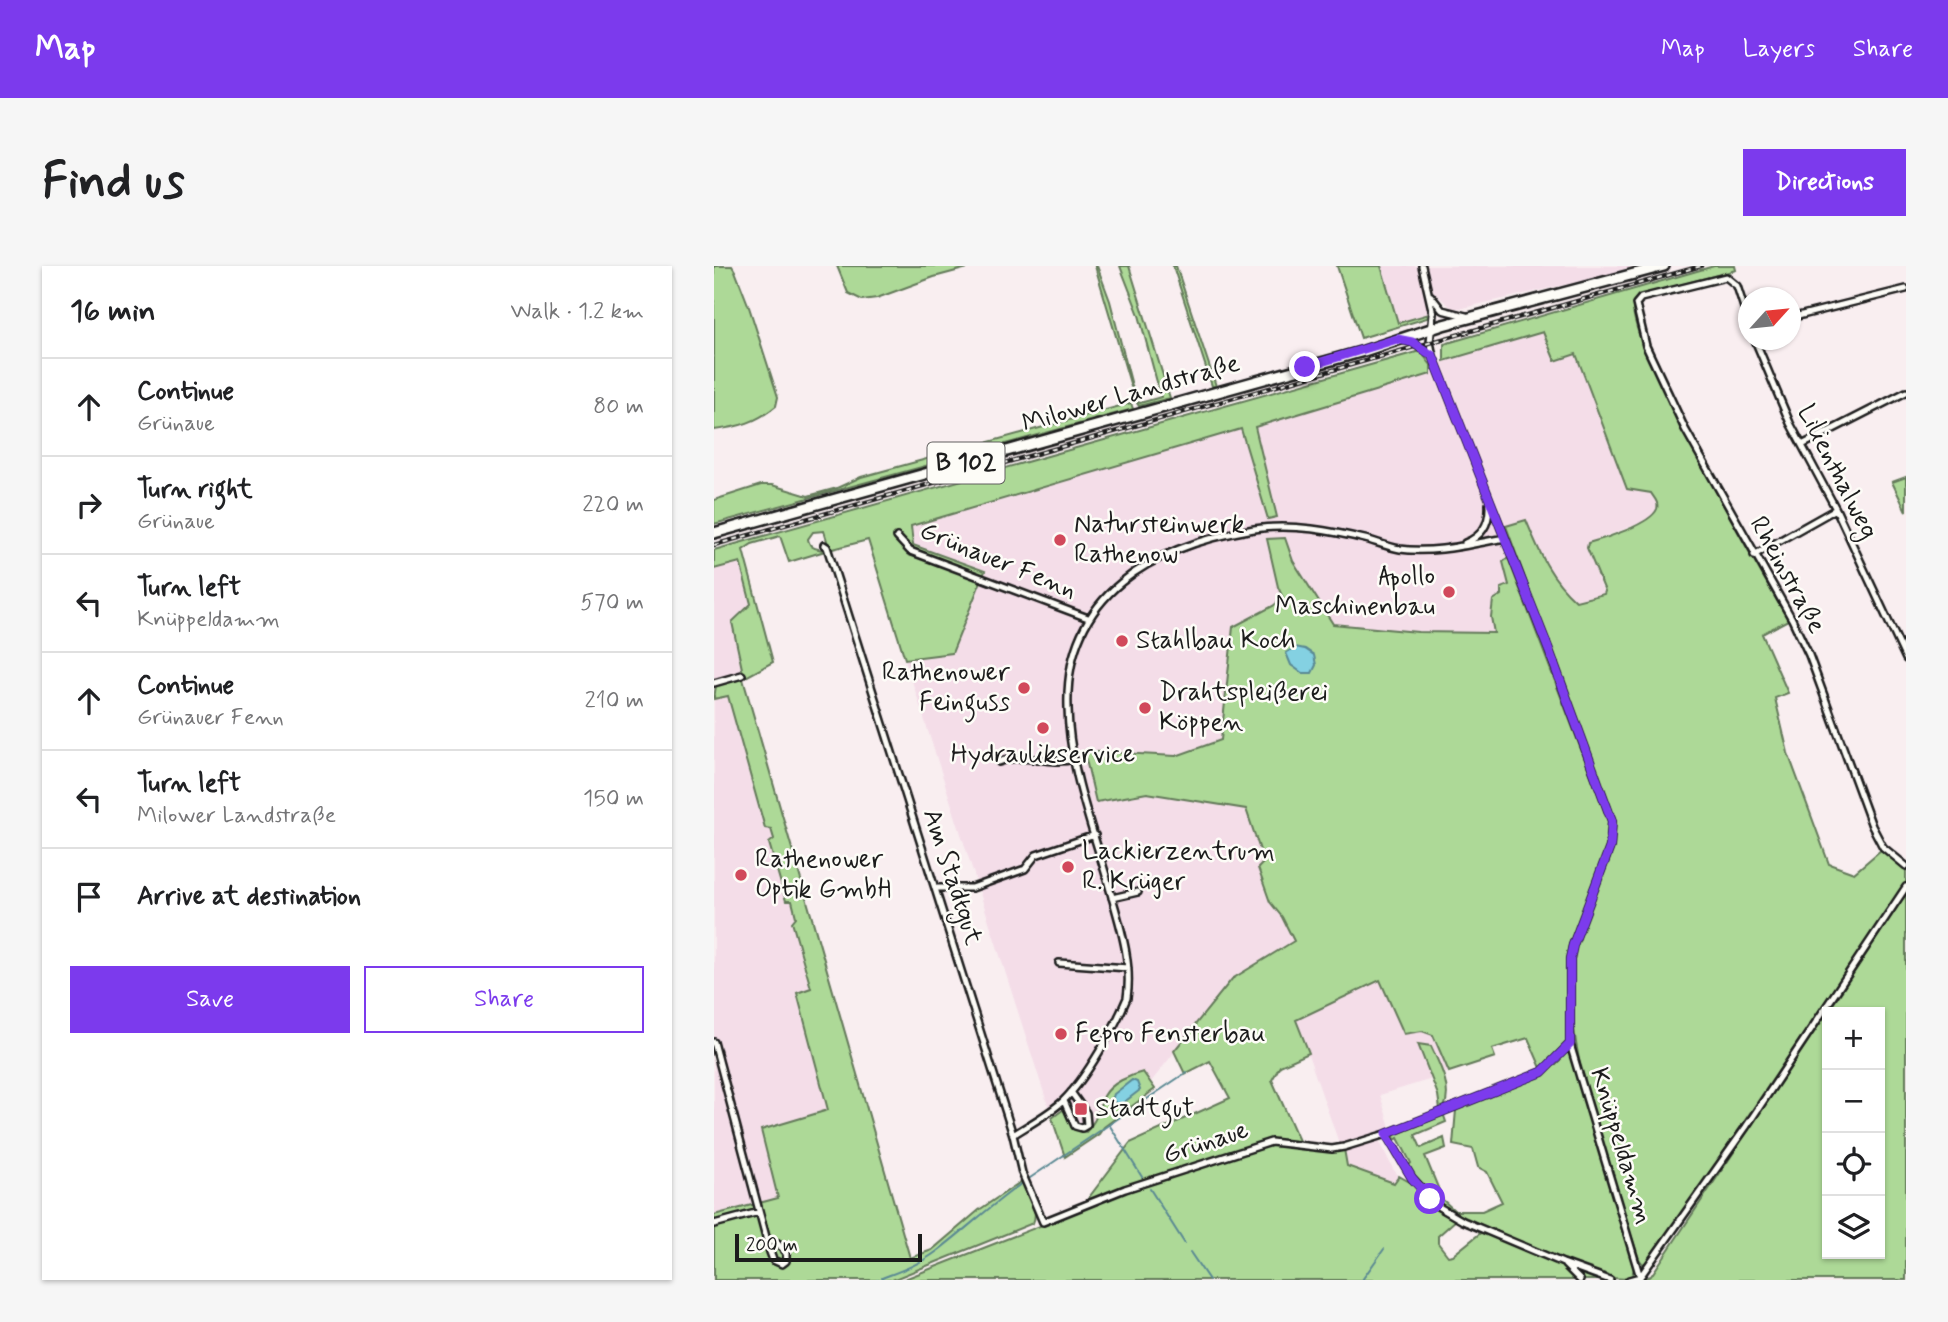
<!DOCTYPE html>
<html lang="en">
<head>
<meta charset="utf-8">
<style>
	:root { --surface:#fff; --page:#f6f6f6; --text:#202124; --muted:#757577; --line:#e0e0e0; --accent:#7c3aed }
	body { margin:0; font-family:Mynerve,sans-serif; background:var(--page); color:var(--text) }
	.controls { position:absolute; right:21px; bottom:21px; display:grid; overflow:hidden; border-radius:0px; box-shadow:0 2px 5px #0004 }
	.controls button { width:63px; height:63px; display:grid; place-items:center; padding:0; border:0; border-bottom:2px solid var(--line); background:var(--surface); color:var(--text); font:35px sans-serif }
	.compass { position:absolute; left:1024px; top:21px; width:63px; height:63px; border-radius:50%; background:var(--surface); box-shadow:0 2px 5px #0004; rotate:63deg }
	.scale { position:absolute; left:21px; bottom:18px; width:187px; box-sizing:border-box; padding-left:7px; border:4px solid #1c1c1c; border-top:0; font-size:19px; line-height:24px; white-space:nowrap; color:#1c1c1c; -webkit-text-stroke:5px #fdfcf7; paint-order:stroke }
	.stop { position:absolute; width:21px; height:21px; margin:-16px; border:5px solid #7c3aed; border-radius:50%; background:#fff }
	.stop.end { background:#7c3aed; border-color:#fff; box-shadow:0 2px 7px #0008 }
	.list { margin:0; padding:0; list-style:none }
	h2 { display:flex; justify-content:space-between; align-items:center; height:91px; margin:0; padding:0 28px; font-size:30px }
	h2 small { font-size:23px; font-weight:400; color:var(--muted) }
	.list li { display:grid; grid-template-columns:46px 1fr auto; gap:21px; align-items:center; box-sizing:border-box; height:98px; padding:0 28px; border-top:2px solid var(--line) }
	.list b { display:block; font-size:26px; white-space:nowrap }
	.list p { margin:0; font-size:23px; white-space:nowrap; color:var(--muted) }
	.list em { font-size:23px; font-style:normal; color:var(--muted) }
	.actions { display:flex; gap:14px; padding:21px 28px }
	.actions a { flex:1; padding:16px 0; border:2px solid var(--accent); border-radius:0px; text-align:center; font-size:24px; color:var(--accent) }
	.actions .main { background:var(--accent); color:#fff }
	.icon { flex:none; width:38px; height:38px; fill:none; stroke:currentColor; stroke-width:2; stroke-linecap:round; stroke-linejoin:round }
	.map { position:relative; flex:none; width:1192px; height:1014px; overflow:hidden; border-radius:0px }
	header { display:flex; align-items:center; gap:42px; box-sizing:border-box; height:98px; padding:0 35px; background:var(--accent); color:#fff }
	header strong { font-size:33px }
	nav { display:flex; gap:38px; margin-inline-start:auto; font-size:24px }
	.intro { display:flex; align-items:center; justify-content:space-between; box-sizing:border-box; height:168px; padding:0 42px }
	h1 { margin:0; font-size:49px }
	.button { padding:18px 32px; border-radius:0px; background:var(--accent); color:#fff; font-size:24px; font-weight:700 }
	main { display:flex; gap:42px; padding:0 42px }
	aside { flex:1; background:var(--surface); border-radius:0px; box-shadow:0 2px 5px #0004 }
	.map>svg:first-child { display:block }
</style>
</head>
<body>
<header>
<strong>Map</strong>
<nav><a>Map</a><a>Layers</a><a>Share</a></nav>
</header>
<div class="intro"><h1>Find us</h1><a class="button">Directions</a></div>
<main>
<aside>
<h2>16 min<small>Walk · 1.2 km</small></h2>
<ul class="list">
<li><svg class="icon" aria-label="ahead" viewBox="0 0 24 24"><path d="M12 20V5M6 11l6-6 6 6"/></svg><div><b>Continue</b><p>Grünaue</p></div><em>80 m</em></li>
<li><svg class="icon" aria-label="right" viewBox="0 0 24 24"><path d="M7 20v-9h11M14 6l5 5-5 5"/></svg><div><b>Turn right</b><p>Grünaue</p></div><em>220 m</em></li>
<li><svg class="icon" aria-label="left" viewBox="0 0 24 24"><path d="M17 20v-9H6M10 6l-5 5 5 5"/></svg><div><b>Turn left</b><p>Knüppeldamm</p></div><em>570 m</em></li>
<li><svg class="icon" aria-label="ahead" viewBox="0 0 24 24"><path d="M12 20V5M6 11l6-6 6 6"/></svg><div><b>Continue</b><p>Grünauer Fenn</p></div><em>210 m</em></li>
<li><svg class="icon" aria-label="left" viewBox="0 0 24 24"><path d="M17 20v-9H6M10 6l-5 5 5 5"/></svg><div><b>Turn left</b><p>Milower Landstraße</p></div><em>150 m</em></li>
<li><svg class="icon" aria-label="arrive" viewBox="0 0 24 24"><path d="M6 21V4h12l-3 4 3 4H6"/></svg><div><b>Arrive at destination</b></div></li>
</ul>
<div class="actions"><a class="main">Save</a><a>Share</a></div>
</aside>
<div class="map">
<svg width="1192" height="1014" viewBox="0 0 1192 1014">
	<rect width="100%" height="100%" fill="#f9eef0"/>
	<filter id="ink" filterUnits="userSpaceOnUse"><feTurbulence type="fractalNoise" baseFrequency=".0143" numOctaves="2"/><feDisplacementMap in="SourceGraphic" scale="14" xChannelSelector="R" yChannelSelector="G"/><feConvolveMatrix kernelMatrix="1 2 1 2 8 2 1 2 1" color-interpolation-filters="sRGB"/></filter>
	<g filter="url(#ink)">
		<!-- built -->
		<path fill="#f4dde8" d="M667 0H703L715 48 684 58Z
			M711 0H920L889 10 749 42H738L718 25Z
			M829 66 862 88 913 222 937 228 943 237V243L934 254 874 277 873 282 890 328 862 335 845 320 830 297 812 254 792 260 811 314 805 317 794 292 795 319 777 351 780 367 704 366 619 358 579 295 571 272 564 321 569 332 559 340 519 361 508 474 462 490 371 485 433 527 532 543 550 596 556 636 568 651 580 676 518 713 437 816 429 806 391 828 382 854 372 866 359 863 350 843 338 852 191 393 238 387 270 306 198 279 197 260 527 163 554 252 563 251 540 161 716 108 717 99Z
			M26 296 37 339 30 412 197 992 135 1014H133L196 992 29 413 1 433 14 429 51 562H57L60 574 56 577 72 635H78L82 651 78 656 97 722 83 727 114 845 64 933 0 949V303Z
			M666 713 690 768 708 765 719 769 735 806 729 808 717 780 704 778 718 813 666 829 676 861 626 880 582 754Z
			M664 872 679 903 685 910 681 917 633 899 630 883Z"/>
		<!-- green -->
		<path fill="#add997" stroke="#647a5a" stroke-width="2" d="M0 0H18L21 5 35 41 64 131 62 140C43 156 25 161 0 164Z
			M123 0H261L220 11 163 32 148 34 134 27Z
			M381 0H383L396 35 422 135 426 137 447 131 425 49 406 0H415L456 132 425 140 421 134Z
			M459 0H462L502 120H498Z
			M623 0H667L684 57 715 48 713 52 647 72Z
			M1000 0H1021L1022 4 928 29C923 33 919 35 919 42 920 65 938 96 947 117 985 198 1029 276 1074 354L1048 368 1074 427 1061 432 1074 487 1115 598 1140 607 1168 583 1192 604V616L936 995 929 998 925 993C896 901 849 790 858 693 863 645 903 605 900 556L792 260 812 254C826 287 835 311 862 335L890 328 891 325 873 282 874 277C890 273 937 258 943 243 945 236 940 232 937 227L913 223 862 88 841 95 829 66 730 95V78Z
			M706 85 717 99V108L541 161 563 251 554 253 527 163 197 260 199 279 271 305 238 387 191 393 154 274 119 283 114 278 110 265 99 266 94 273C96 284 104 282 111 285L75 296 66 270 38 278 29 284 59 396 30 412 18 356 37 338 26 296 0 303V284Z
			M417 137 419 143 0 258V234L47 219H58L94 230 123 222 147 211Z
			M1192 211V245L1178 216Z
			M571 272 579 295 619 358 704 366 780 367 777 351 779 334 787 329V322L795 319 789 296 794 292 895 557 896 570 893 583 855 679 852 693 854 774 827 802 814 772 778 783 781 791 735 806 719 769 708 765 690 768 666 714 582 754 595 787 566 800 558 814 586 877 557 874 370 938 416 877 516 832 496 795 471 808 460 785 518 713 580 675 568 651 556 636 544 602 550 596 532 543 433 527 382 536 370 485 462 490 507 474 519 361 559 340 569 332 564 321 553 273Z
			M29 413 196 992 218 984 265 944 308 915C315 927 325 945 319 957L178 1014H0V949L64 932 47 864 114 844 83 727 97 722 78 656 82 651 78 635H72L55 577 60 573 57 563 51 562 14 430 0 433 2 419Z
			M1192 628V1014H926L937 1010 1113 747V988H1166V746H1114Z
			M704 778 717 780C725 798 739 822 730 842L726 843 724 829Z
			M855 784 921 998 918 1010 913 1013 898 1012 850 995 737 945 718 932 694 900 697 897 684 872 681 874 680 870 681 867 727 849 730 850 732 856 701 869 707 882 730 872 732 882 711 890 729 934 741 945H768L788 936 773 906 764 901 759 883 739 879 742 844 830 808Z
			M429 806 441 823 390 861 385 868 351 891 338 852 350 843 359 863 372 866C386 850 382 846 390 830 397 817 416 809 429 806Z
			M558 878 616 886 630 883 633 900 680 917 685 910 699 918 712 935 742 954 724 970V977L734 990 739 989 769 965 849 1000 888 1014H188L410 927Z"/>
		<!-- water -->
		<path fill="#84d1e2" stroke="#5a8993" stroke-width="2" d="M581 381 591 383 600 389 602 399 598 407H588L577 399 572 387Z
			M418 814 423 816 426 824 409 837 403 838 398 834 400 828Z"/>
		<g fill="none" stroke-linecap="round" stroke-linejoin="round">
			<!-- stream -->
			<path stroke="#5a8993" stroke-width="2" d="M396 860 428 911
				M316 912 473 806
				M436 923 471 978
				M476 986 495 1014
				M168 1012C186 1005 206 998 222 986 251 964 277 939 307 918
				M163 1014H164
				M648 1014 670 983"/>
			<defs>
				<path id="minor" d="M708 0 719 48 716 76 719 90 835 384 898 555 896 581 859 679 856 693V778L926 1011
					M717 30 728 44 752 50
					M1076 52 1192 23
					M1034 54 1023 20 1012 11 927 32 922 38 932 80 971 163 1078 353 1095 389 1158 560 1169 581 1192 600
					M688 74 698 76 719 90
					M1041 74 1076 157 1122 243 1192 393
					M1088 179 1192 126
					M183 271 196 285 374 352
					M751 277C769 270 776 257 775 238
					M110 279 113 281 299 869 308 907 329 956 411 923 557 876 618 883 630 881 672 868 828 806 856 778
					M1040 289 1122 243
					M0 417 28 409
					M285 496C308 486 336 500 360 493
					M222 622H258L311 603 322 589 381 569
					M398 632 424 626
					M345 697 414 702
					M0 776 56 986 59 994 68 998 72 995V987L64 978 52 972
					M350 835 361 860 368 862 373 859 372 847 357 826
					M672 868 698 912 725 941 749 955 849 997 896 1014
					M299 869C316 858 335 848 349 835 372 813 401 761 413 732 419 692 403 651 393 613 377 558 355 500 354 442 350 328 439 280 540 263 578 257 618 265 655 274 665 277 675 281 686 283 720 288 757 278 791 272
					M0 958 45 946
					M851 999 866 1014
					M926 1011 1032 861 1192 621
					M915 1014 926 1011"/>
				<path id="primary" d="M0 267 650 85 729 59 950 0"/>
			</defs>
			<!-- minor casing -->
			<use href="#minor" stroke="#1c1c1c" stroke-width="10"/>
			<!-- primary casing -->
			<use href="#primary" stroke="#1c1c1c" stroke-width="14"/>
			<!-- minor -->
			<use href="#minor" stroke="#fdfcf7" stroke-width="5"/>
			<!-- primary -->
			<use href="#primary" stroke="#fdfcf7" stroke-width="9"/>
			<defs>
				<path id="rail" d="M0 279 987 0"/>
			</defs>
			<!-- rail casing -->
			<use href="#rail" stroke="#1c1c1c" stroke-width="4.5"/>
			<!-- rail -->
			<use href="#rail" stroke="#fdfcf7" stroke-width="2" stroke-dasharray="5" stroke-linecap="butt"/>
		</g>
	</g>
	<g fill="none" stroke-linecap="round" stroke-linejoin="round" filter="url(#ink)">
		<!-- route -->
		<path stroke="#7c3aed" stroke-width="9" d="M591 101 683 73 698 76 719 90 835 384 898 555 896 581 859 679 856 693V778L828 806 672 868 698 912 716 933"/>
	</g>
	<!-- markers -->
	<g fill="#d1495b" stroke="#fdfcf7" stroke-width="2.5">
		<circle cx="346" cy="274" r="7"/>
		<circle cx="735" cy="326" r="7"/>
		<circle cx="408" cy="375" r="7"/>
		<circle cx="310" cy="422" r="7"/>
		<circle cx="431" cy="442" r="7"/>
		<circle cx="329" cy="462" r="7"/>
		<circle cx="354" cy="601" r="7"/>
		<circle cx="27" cy="609" r="7"/>
		<circle cx="347" cy="768" r="7"/>
		<rect x="360" y="836" width="14" height="14" rx="3.5"/>
	</g>
	<g text-anchor="middle" dominant-baseline="central" stroke-width="5" stroke-linejoin="round" paint-order="stroke">
		<!-- shield labels -->
		<rect fill="#fdfcf7" stroke="#605f5e" stroke-width="2" x="213.5" y="176.5" width="77" height="41" rx="5"/>
		<g font-size="24" font-weight="bold" fill="#1c1c1c">
			<text x="252" y="197">B 102</text>
		</g>
		<!-- street labels -->
		<g font-size="26" fill="#1c1c1c" stroke="#fdfcf7">
			<text transform="translate(417 128) rotate(-16)">Milower Landstraße</text>
			<text transform="translate(1123 206) rotate(63)">Lilienthalweg</text>
			<text transform="translate(284 295) rotate(22)">Grünauer Fenn</text>
			<text transform="translate(1073 309) rotate(61)">Rheinstraße</text>
			<text transform="translate(238 611) rotate(72)">Am Stadtgut</text>
			<text transform="translate(492 877) rotate(-18)">Grünaue</text>
			<text transform="translate(907 880) rotate(73)">Knüppeldamm</text>
		</g>
		<!-- poi labels -->
		<g font-size="26" fill="#1c1c1c" stroke="#fdfcf7" text-anchor="start">
			<text x="360" y="259">Natursteinwerk<tspan x="360" dy="30">Rathenow</tspan></text>
			<text x="721" y="311" text-anchor="end">Apollo<tspan x="721" dy="30">Maschinenbau</tspan></text>
			<text x="422" y="375">Stahlbau Koch</text>
			<text x="296" y="407" text-anchor="end">Rathenower<tspan x="296" dy="30">Feinguss</tspan></text>
			<text x="445" y="427">Drahtspleißerei<tspan x="445" dy="30">Köppen</tspan></text>
			<text x="329" y="489" text-anchor="middle">Hydraulikservice</text>
			<text x="368" y="586">Lackierzentrum<tspan x="368" dy="30">R. Krüger</tspan></text>
			<text x="41" y="594">Rathenower<tspan x="41" dy="30">Optik GmbH</tspan></text>
			<text x="361" y="768">Fepro Fensterbau</text>
			<text x="381" y="843">Stadtgut</text>
		</g>
	</g>
</svg>
<div class="controls">
<button>+</button>
<button>−</button>
<button><svg class="icon" aria-label="locate" viewBox="0 0 24 24"><circle cx="12" cy="12" r="6"/><path d="M12 2v4M12 18v4M2 12h4M18 12h4"/></svg></button>
<button><svg class="icon" aria-label="layers" viewBox="0 0 24 24"><path d="M12 4l9 5-9 5-9-5zM3 14l9 5 9-5"/></svg></button>
</div>
<svg class="compass" viewBox="-18 -18 36 36"><path d="M0-13l5 13h-10z" fill="#e53935"/><path d="M0 13l5-13h-10z" fill="#757577"/></svg>
<div class="scale">200 m</div>
<div class="stop" style="left:716px;top:933px"></div>
<div class="stop end" style="left:591px;top:101px"></div>
</div>
</main>
</body>
</html>
